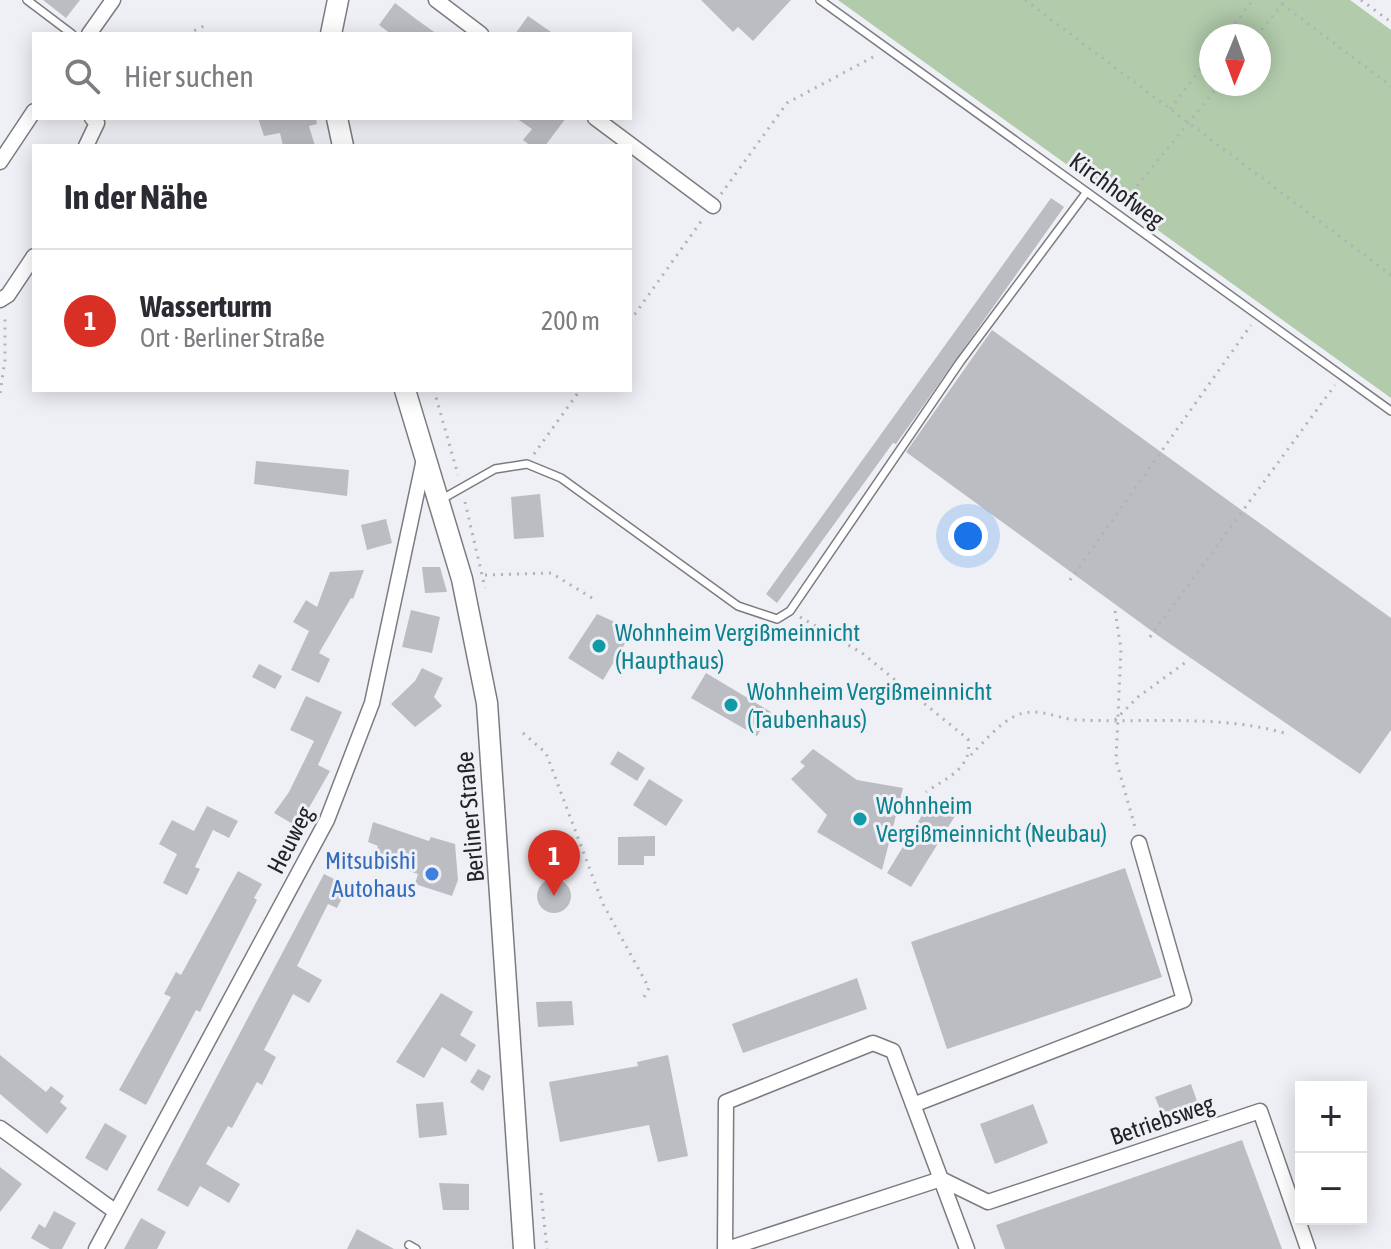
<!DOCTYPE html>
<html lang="de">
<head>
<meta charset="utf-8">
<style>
	:root { --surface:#fff; --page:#f7f7f7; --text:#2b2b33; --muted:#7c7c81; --line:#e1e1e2; --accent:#d93025 }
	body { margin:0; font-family:"Asap Condensed",sans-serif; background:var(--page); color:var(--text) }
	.controls { position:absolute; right:24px; bottom:24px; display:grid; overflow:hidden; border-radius:0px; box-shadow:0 4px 20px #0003 }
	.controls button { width:72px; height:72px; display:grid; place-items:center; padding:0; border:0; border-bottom:2px solid var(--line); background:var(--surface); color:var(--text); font:40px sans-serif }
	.compass { position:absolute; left:1199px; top:24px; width:72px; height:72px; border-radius:50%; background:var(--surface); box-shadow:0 4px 20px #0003; rotate:181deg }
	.you { position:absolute; left:968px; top:536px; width:28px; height:28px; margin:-20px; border:6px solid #fff; border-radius:50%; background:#1a73e8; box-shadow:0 0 0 12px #1a73e833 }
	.badge { display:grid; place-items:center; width:52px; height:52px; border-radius:50%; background:var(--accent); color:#fff; font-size:26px; font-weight:700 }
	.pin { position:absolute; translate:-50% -66px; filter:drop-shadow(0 2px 4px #0008) }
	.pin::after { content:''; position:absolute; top:42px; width:28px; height:24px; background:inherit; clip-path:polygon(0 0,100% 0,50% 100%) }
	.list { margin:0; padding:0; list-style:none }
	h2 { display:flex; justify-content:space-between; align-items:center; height:104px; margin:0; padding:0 32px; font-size:34px }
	h2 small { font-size:26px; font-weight:400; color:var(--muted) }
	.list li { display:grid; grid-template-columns:52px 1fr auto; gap:24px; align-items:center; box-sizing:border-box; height:144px; padding:0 32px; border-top:2px solid var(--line) }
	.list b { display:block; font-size:30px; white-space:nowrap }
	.list p { margin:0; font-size:26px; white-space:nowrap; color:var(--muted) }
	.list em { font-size:26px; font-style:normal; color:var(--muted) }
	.icon { flex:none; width:44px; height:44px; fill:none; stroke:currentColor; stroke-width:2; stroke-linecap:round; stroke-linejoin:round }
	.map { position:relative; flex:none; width:1391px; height:1249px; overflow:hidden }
	.search { position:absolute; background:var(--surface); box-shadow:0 4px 20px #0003; left:32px; top:32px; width:600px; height:88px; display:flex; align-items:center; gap:20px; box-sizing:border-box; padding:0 28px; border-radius:0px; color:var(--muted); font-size:30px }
	.panel { position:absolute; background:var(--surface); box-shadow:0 4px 20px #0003; left:32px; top:144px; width:600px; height:248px; border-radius:0px }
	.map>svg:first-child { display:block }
</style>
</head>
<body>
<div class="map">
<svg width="1391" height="1249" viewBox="0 0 1391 1249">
	<rect width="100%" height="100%" fill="#eef0f5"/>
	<!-- green -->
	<path fill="#b1cbab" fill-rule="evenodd" d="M838 0H1350L1391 30V398ZM1211 36H1259V84H1211Z"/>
	<!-- building -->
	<path fill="#bcbdc3" d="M43 0H80L66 18Z
		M701 0H791L753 41 738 27 733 32Z
		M395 3 416 19 437 34H391L379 25Z
		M528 16 554 34H515Z
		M258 118H316L317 124 309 126 315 146H283L280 133 264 136Z
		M516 118H566L545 146H531L523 140 532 129Z
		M1051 198 1064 207 896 444 893 443 777 603 766 594Z
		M992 330 1391 618V730L1360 774 1160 637 906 452Z
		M256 461 349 470 347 496 254 484Z
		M540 494 544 537 514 539 511 497Z
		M386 519 392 543 367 550 361 525Z
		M422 567H440L447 592 425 593Z
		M364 570 353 599 351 598 319 653 330 659 319 683 291 670 309 631 293 622 306 600 317 607 330 572Z
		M411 610 440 617 432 653 402 647Z
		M597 614 626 627 623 631 630 635 603 680 568 658Z
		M259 664 282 676 275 689 252 677Z
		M422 668 443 678 434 697 442 706 415 727 391 704 415 681Z
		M706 673 771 712 757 736 691 698Z
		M306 696 342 712 318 765 330 771 298 827 274 813 289 792 314 741 290 730Z
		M813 749 857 780 903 788 882 870 817 832 827 815 791 779 805 766 800 762Z
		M618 751 645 768 637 781 610 764Z
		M649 779 683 800 666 826 633 805Z
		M930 802 955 816 911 887 887 873Z
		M207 806 238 821 229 838 213 830 195 867 200 869 187 895 163 883 177 854 159 844 172 820 194 831Z
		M373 822 429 841 431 837 455 844 458 880 452 896 415 884 418 874 373 859 378 846 368 842Z
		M655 836V856H644V865H618V837Z
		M1125 868 1162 977 947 1049 911 942Z
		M238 871 262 884 254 898 257 900 200 1012 196 1010 146 1105 119 1090 171 997 164 994 176 972 181 975Z
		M324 874 348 886 337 908 328 904 297 966 322 980 309 1003 293 994 264 1050 276 1057 262 1085 257 1082 232 1128 228 1126 206 1164 240 1184 229 1203 200 1186 188 1207 157 1190Z
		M537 896a17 17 0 1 1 34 0a17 17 0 1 1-34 0Z
		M857 978 867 1009 743 1053 732 1024Z
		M441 993 473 1012 460 1035 476 1045 466 1062 442 1047 424 1078 396 1062Z
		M572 1001 574 1025 538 1027 536 1002Z
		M0 1055 46 1092 51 1086 64 1096 60 1102 67 1108 47 1134 0 1094Z
		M668 1055 688 1156 658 1162 649 1125 560 1142 549 1082 638 1066 637 1062Z
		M478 1069 491 1076 483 1091 470 1082Z
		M1191 1084 1197 1101 1162 1114 1155 1097Z
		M443 1102 447 1135 419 1138 416 1104Z
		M1033 1104 1048 1143 995 1164 980 1124Z
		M105 1123 127 1136 107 1171 85 1158Z
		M1242 1140 1282 1249H1005L996 1225Z
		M0 1167 22 1184 0 1212Z
		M439 1183 469 1184V1210H443Z
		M54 1211 76 1223 62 1249H50L31 1238 39 1224 45 1228Z
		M141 1218 166 1232 157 1249H124Z
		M357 1229 394 1249H347Z"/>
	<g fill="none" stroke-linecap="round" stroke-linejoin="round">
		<defs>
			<path id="lane" d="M27 0 72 34
				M820 0 1391 411
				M442 499 495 469 527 464 561 478 738 606 777 619 790 611 960 362 1086 193
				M409 1245 416 1249"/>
			<path id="street" d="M436 0 481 34
				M89 34 113 0
				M595 118 713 206
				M86 146 97 123 92 118
				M0 162 34 111
				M0 300 8 295 34 256
				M913 1105 1184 1000 1139 843
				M0 1128 116 1212
				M96 1249 327 820 372 703 424 459
				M725 1249 726 1102 873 1043 893 1051 967 1249
				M727 1249 941 1179 988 1202 1260 1111 1308 1249"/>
			<path id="secondary" d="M331 34 338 0
				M337 118 343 146
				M405 390 462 579 487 703 524 1249"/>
		</defs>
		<!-- lane casing -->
		<use href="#lane" stroke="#7b7c81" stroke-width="10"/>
		<!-- street casing -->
		<use href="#street" stroke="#7b7c81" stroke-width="17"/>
		<!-- secondary casing -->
		<use href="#secondary" stroke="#7b7c81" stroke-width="23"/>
		<!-- path -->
		<path stroke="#b1b2b6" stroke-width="3" stroke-dasharray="2 6" stroke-linecap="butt" d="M1025 0 1391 275
			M1361 0 1391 22
			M1282 4 1391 86
			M187 34 204 26
			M1225 36 1253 0
			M1257 36 1285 0
			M1170 109 1211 55
			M1132 192 1220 84
			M721 194 787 103 875 56
			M630 321 702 220
			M434 390 458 475
			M0 393 5 360V315
			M534 454 580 390
			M465 502 485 588
			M485 575 551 573 597 601
			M1070 580 1251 325
			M1115 611 1121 649 1116 760 1135 827
			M800 617 862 653 968 739C973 768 948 777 926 792
			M1150 637 1335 385
			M1115 720 1138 697 1186 662
			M523 733 546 753 603 904 649 988 643 999
			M971 755C985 741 1004 717 1024 713 1043 709 1059 719 1078 720 1148 723 1220 714 1288 734
			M541 1193 547 1249"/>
		<!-- lane -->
		<use href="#lane" stroke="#fff" stroke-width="7"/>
		<!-- street -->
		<use href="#street" stroke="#fff" stroke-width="14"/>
		<!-- secondary -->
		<use href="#secondary" stroke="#fff" stroke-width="20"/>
	</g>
	<!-- markers -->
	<g fill="#0f9aa8" stroke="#eef0f5" stroke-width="3">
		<circle cx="599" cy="646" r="8"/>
		<circle cx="731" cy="705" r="8"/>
		<circle cx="860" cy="819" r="8"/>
	</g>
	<circle fill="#3f7fe0" stroke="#eef0f5" stroke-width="3" cx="432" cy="874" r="8"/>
	<g text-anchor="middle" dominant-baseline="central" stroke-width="6" stroke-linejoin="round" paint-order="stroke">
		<!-- street labels -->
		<g font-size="24" fill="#232325" stroke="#eef0f5">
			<text transform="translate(1117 190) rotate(36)">Kirchhofweg</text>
			<text transform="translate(470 817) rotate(-95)">Berliner Straße</text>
			<text transform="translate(290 840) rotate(-63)">Heuweg</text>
			<text transform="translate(1162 1120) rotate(-19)">Betriebsweg</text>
		</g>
		<!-- culture labels -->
		<g font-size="24" fill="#0d838f" stroke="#eef0f5" text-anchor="start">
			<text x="615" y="632">Wohnheim Vergißmeinnicht<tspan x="615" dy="28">(Haupthaus)</tspan></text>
			<text x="747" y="691">Wohnheim Vergißmeinnicht<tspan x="747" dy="28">(Taubenhaus)</tspan></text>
			<text x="876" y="805">Wohnheim<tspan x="876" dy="28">Vergißmeinnicht (Neubau)</tspan></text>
		</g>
		<!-- shop labels -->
		<g font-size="24" fill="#366cbe" stroke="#eef0f5" text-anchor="end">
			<text x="416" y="860">Mitsubishi<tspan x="416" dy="28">Autohaus</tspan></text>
		</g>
	</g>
</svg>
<div class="controls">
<button>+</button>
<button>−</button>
</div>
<svg class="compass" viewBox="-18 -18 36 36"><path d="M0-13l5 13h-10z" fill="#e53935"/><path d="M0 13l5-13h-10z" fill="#7c7c81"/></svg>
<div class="you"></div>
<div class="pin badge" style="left:554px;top:896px">1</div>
<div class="search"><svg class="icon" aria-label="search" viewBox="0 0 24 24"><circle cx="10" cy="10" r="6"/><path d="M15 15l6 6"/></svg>Hier suchen</div>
<section class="panel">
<h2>In der Nähe<small></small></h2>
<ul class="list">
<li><span class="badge">1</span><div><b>Wasserturm</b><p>Ort · Berliner Straße</p></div><em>200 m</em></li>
</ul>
</section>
</div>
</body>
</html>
